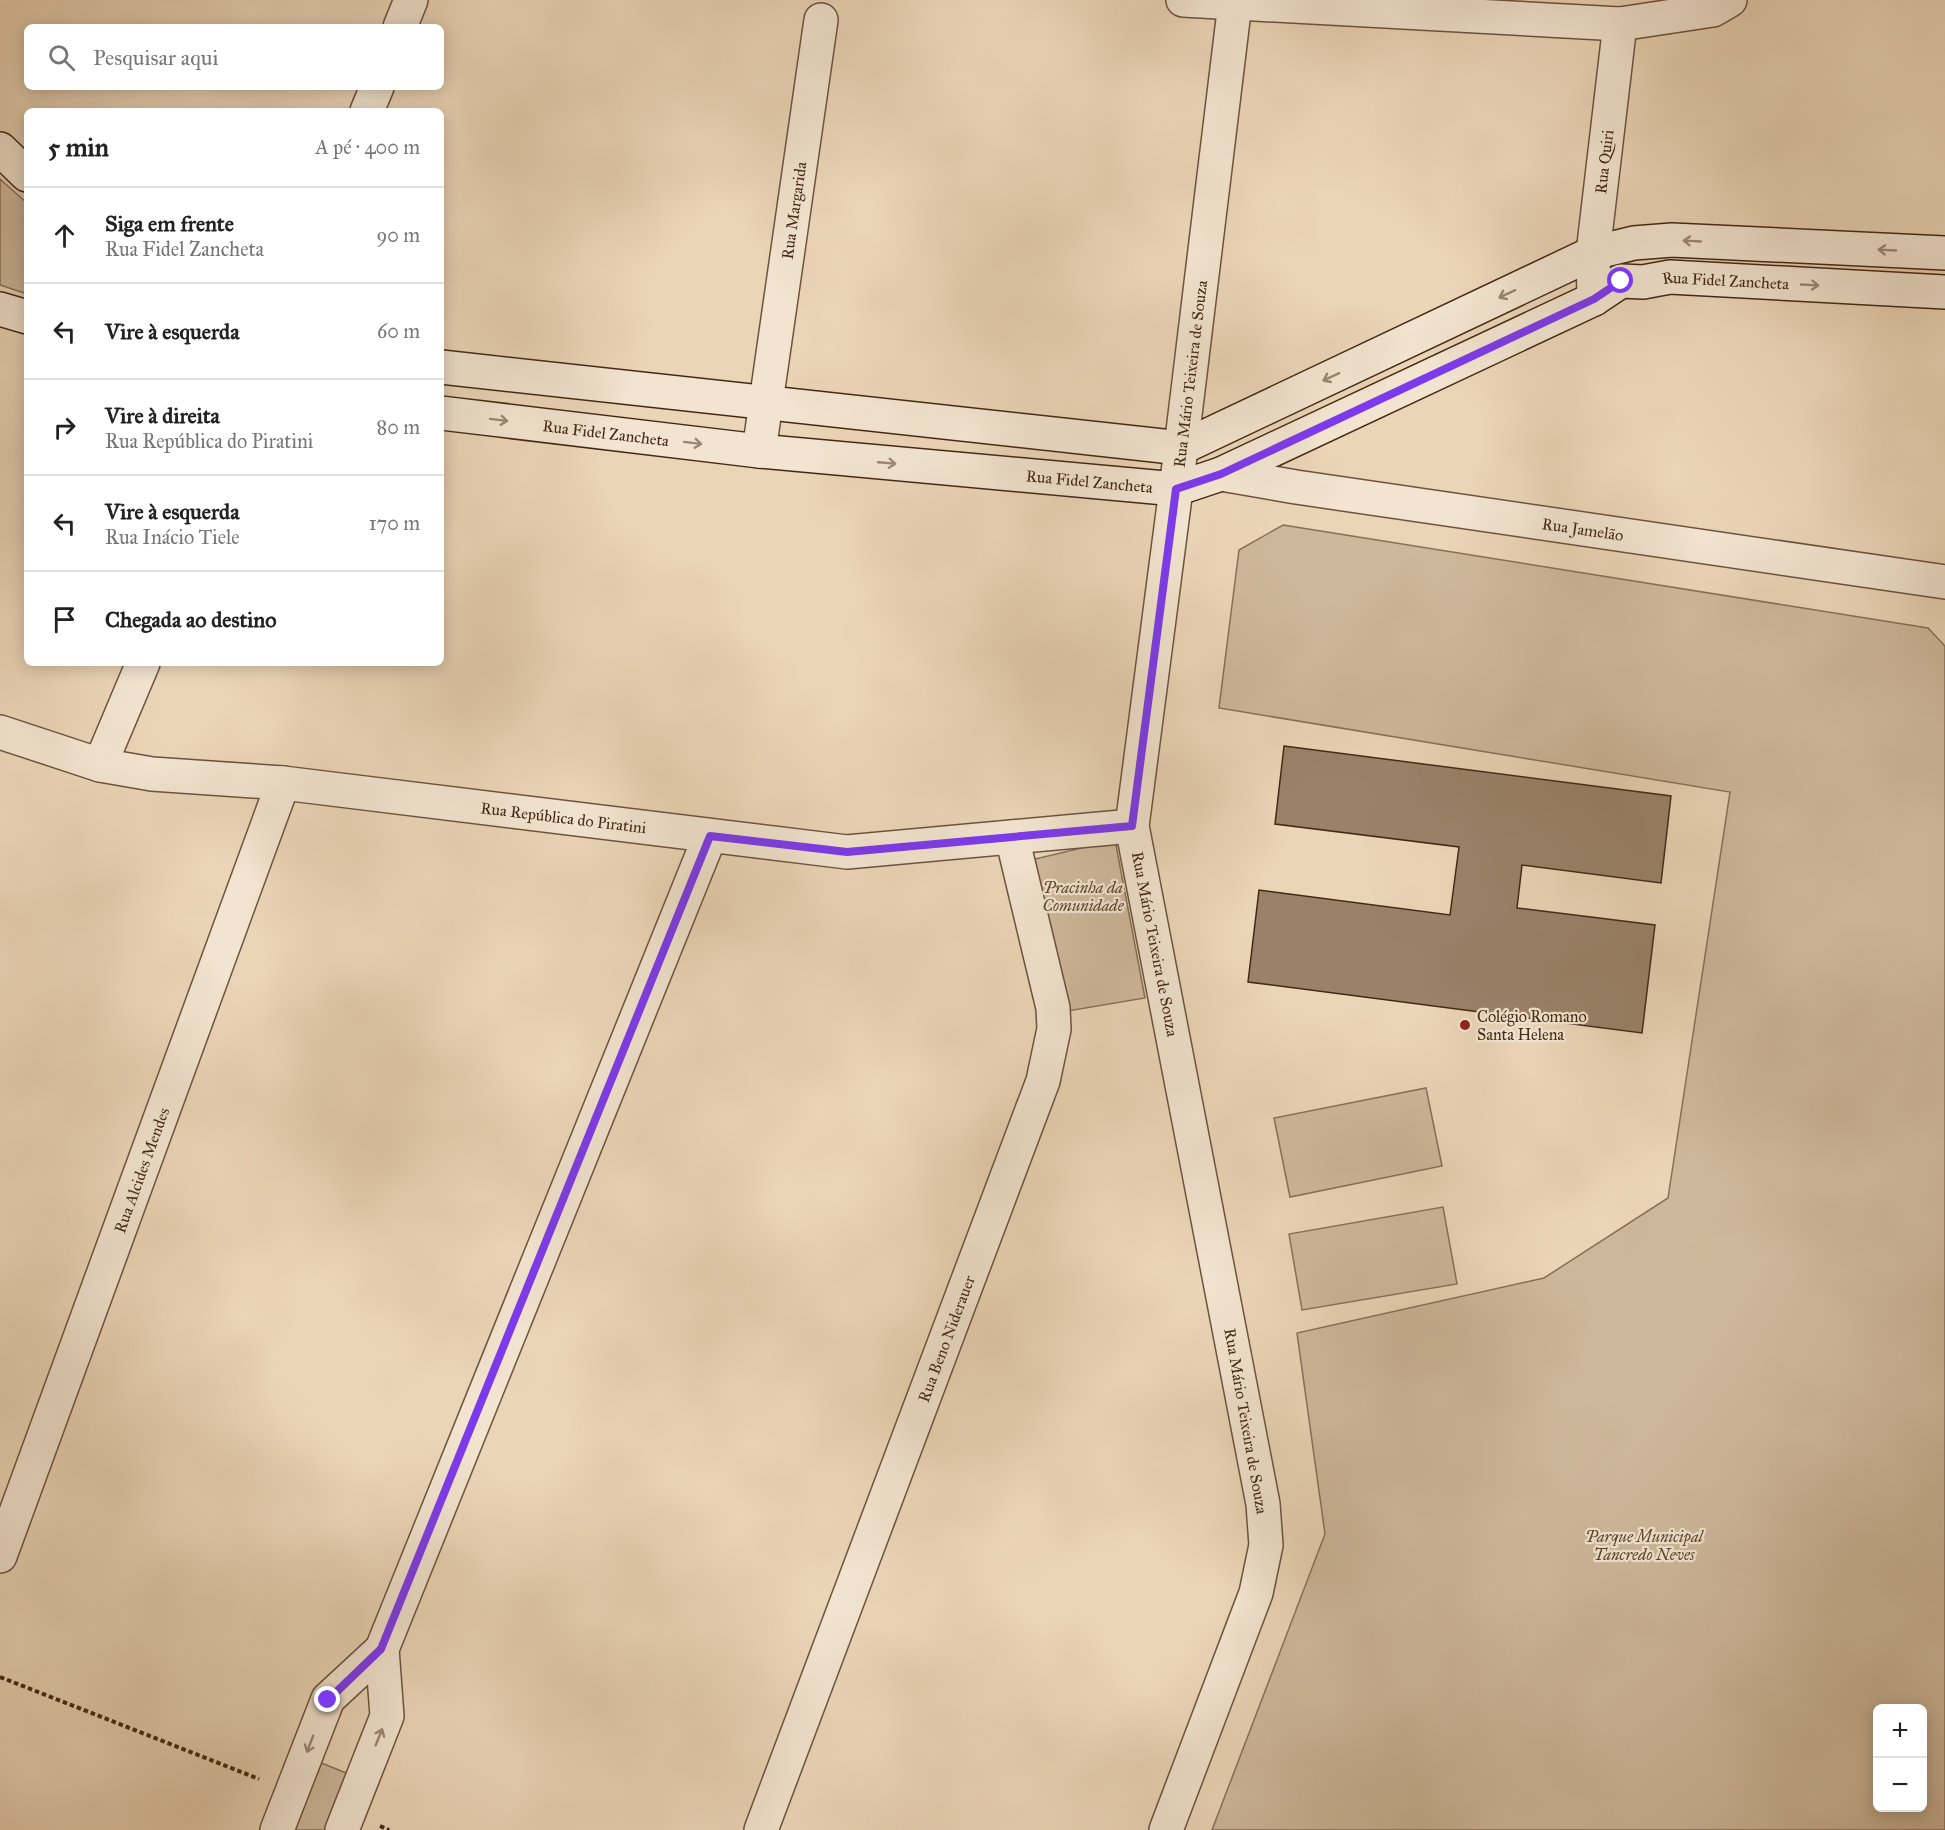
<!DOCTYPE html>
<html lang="pt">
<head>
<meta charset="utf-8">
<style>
	:root { --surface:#fff; --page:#f6f6f6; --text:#222; --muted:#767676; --line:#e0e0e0 }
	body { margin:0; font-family:"IM FELL Great Primer",serif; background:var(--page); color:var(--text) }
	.controls { position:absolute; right:18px; bottom:18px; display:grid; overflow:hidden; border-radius:9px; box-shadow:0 3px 15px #0003 }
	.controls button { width:54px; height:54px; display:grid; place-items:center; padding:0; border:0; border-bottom:2px solid var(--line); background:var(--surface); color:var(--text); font:30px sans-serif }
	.stop { position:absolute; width:18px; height:18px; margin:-14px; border:4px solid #7c3aed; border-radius:50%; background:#fff }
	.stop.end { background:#7c3aed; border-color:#fff; box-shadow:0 2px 6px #0008 }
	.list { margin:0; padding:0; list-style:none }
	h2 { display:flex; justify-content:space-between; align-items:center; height:78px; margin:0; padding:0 24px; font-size:26px }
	h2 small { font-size:20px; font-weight:400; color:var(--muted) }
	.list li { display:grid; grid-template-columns:39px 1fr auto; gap:18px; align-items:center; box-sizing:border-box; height:96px; padding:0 24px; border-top:2px solid var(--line) }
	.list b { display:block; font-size:22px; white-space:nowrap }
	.list p { margin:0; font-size:20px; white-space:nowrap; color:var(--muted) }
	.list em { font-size:20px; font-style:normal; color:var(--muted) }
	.icon { flex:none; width:33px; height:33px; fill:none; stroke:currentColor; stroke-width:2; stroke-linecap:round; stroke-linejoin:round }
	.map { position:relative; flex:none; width:1945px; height:1830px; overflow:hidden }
	.search { position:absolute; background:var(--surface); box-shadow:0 3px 15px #0003; left:24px; top:24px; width:420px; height:66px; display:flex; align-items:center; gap:15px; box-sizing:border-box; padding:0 21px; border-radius:9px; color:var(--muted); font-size:22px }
	.panel { position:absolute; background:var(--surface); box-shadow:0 3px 15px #0003; left:24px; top:108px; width:420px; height:558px; border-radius:9px }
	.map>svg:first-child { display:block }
</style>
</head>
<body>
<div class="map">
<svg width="1945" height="1830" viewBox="0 0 1945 1830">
	<rect width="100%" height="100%" fill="#ebd5b7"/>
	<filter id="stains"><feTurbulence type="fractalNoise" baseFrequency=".00333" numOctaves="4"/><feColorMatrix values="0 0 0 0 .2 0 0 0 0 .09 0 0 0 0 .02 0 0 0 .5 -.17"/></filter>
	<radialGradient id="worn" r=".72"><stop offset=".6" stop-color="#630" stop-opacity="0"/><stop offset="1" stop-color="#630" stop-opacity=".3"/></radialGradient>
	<!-- green -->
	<path fill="#ceb89b" stroke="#887058" stroke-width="1.5" fill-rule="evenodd" d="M0 179 27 203V294L0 285Z
		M1283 525 1928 628 1945 646V1830H1212L1325 1534 1297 1333 1544 1278 1668 1198 1730 792 1219 708 1239 550ZM1922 1708V1808H1878V1708Z
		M1115 840 1145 998 1068 1011 1031 860Z
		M1426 1088 1442 1166 1290 1197 1274 1118Z
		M1443 1207 1457 1284 1302 1310 1289 1234Z
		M319 1762 351 1775 329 1830H291Z"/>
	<!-- building -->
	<path fill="#9a8269" stroke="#432814" stroke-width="1.5" d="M1284 746 1671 796 1661 883 1522 865 1517 908 1655 925 1642 1033 1248 982 1259 890 1450 915 1459 847 1275 824Z"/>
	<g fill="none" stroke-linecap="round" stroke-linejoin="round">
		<defs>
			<g id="street">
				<path d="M1183 0 1620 24 1713 10 1730 0"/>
				<path d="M400 27 411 0"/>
				<path d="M367 111 377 87"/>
				<path id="s1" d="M1594 299 1593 253 1620 24"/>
				<path id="s2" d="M759 451 821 20"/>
				<path id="s3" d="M1221 474 1296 487 1945 582"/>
				<path id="s4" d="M0 732 100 765 152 774 283 783 847 852 1132 826"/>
				<path d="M100 765 143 663"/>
				<path id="s5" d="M0 1556 283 783"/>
				<path d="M277 1830 328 1699 382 1649 710 836"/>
				<path d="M342 1830 387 1716 382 1649"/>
				<path id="s6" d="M761 1830 1043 1081 1054 1029 1053 1008 1012 837"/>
				<path id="s7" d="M1166 1830 1256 1593 1266 1545 1263 1504 1132 826 1176 489 1235 3"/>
			</g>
			<g id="secondary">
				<path d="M0 149 27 175"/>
				<path d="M0 309 27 317"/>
				<path d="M441 367 1181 448 1593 253 1634 243 1672 240 1945 253"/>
				<path id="s8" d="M441 413 759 451 1176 489 1221 474 1594 299 1621 281 1643 282 1670 277 1945 292"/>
			</g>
		</defs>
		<!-- street casing -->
		<use href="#street" stroke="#6d533d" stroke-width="36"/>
		<!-- secondary casing -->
		<use href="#secondary" stroke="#432814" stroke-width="36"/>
		<!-- path -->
		<path stroke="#432814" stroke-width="4" stroke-dasharray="4.5 3" stroke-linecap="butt" d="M0 1677 259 1779
			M380 1826 389 1830"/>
		<!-- street -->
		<use href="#street" stroke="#f2e4d0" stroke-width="33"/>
		<!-- secondary -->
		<use href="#secondary" stroke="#f2e4d0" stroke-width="33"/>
	</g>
	<!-- one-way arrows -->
	<defs><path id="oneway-shaft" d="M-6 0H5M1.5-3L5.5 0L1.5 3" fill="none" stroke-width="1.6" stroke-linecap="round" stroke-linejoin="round" transform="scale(1.5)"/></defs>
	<g stroke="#9a8672">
		<use href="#oneway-shaft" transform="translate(1692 241) rotate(-177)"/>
		<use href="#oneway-shaft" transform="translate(1887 250) rotate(-177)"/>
		<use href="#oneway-shaft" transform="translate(1810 285) rotate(3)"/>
		<use href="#oneway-shaft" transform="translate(1507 294) rotate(155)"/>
		<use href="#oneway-shaft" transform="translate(1331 377) rotate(155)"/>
		<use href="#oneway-shaft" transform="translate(499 420) rotate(7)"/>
		<use href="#oneway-shaft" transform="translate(693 443) rotate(7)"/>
		<use href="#oneway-shaft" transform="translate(887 463) rotate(5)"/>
		<use href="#oneway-shaft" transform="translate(379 1737) rotate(-68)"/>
		<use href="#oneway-shaft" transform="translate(310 1744) rotate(111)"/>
	</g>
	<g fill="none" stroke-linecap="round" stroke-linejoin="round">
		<!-- route -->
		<path stroke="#7c3aed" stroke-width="8" d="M328 1700 381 1649 710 836 847 852 1132 826 1176 489 1221 474 1594 299 1621 281"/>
	</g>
	<!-- markers -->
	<circle fill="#8f2418" stroke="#f2e4d0" stroke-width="2" cx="1465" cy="1025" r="6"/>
	<g text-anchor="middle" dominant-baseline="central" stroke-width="4.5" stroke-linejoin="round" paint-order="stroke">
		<!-- street labels -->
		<g font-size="16" fill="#432814" stroke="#f2e4d0">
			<text stroke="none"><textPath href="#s1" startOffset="138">Rua Quiri</textPath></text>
			<text stroke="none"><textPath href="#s2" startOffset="243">Rua Margarida</textPath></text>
			<text stroke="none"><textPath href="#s8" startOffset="1336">Rua Fidel Zancheta</textPath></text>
			<text stroke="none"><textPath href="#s7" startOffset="1490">Rua Mário Teixeira de Souza</textPath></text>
			<text stroke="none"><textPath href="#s8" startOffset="166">Rua Fidel Zancheta</textPath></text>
			<text stroke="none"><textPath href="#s8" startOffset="652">Rua Fidel Zancheta</textPath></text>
			<text stroke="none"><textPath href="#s3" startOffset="366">Rua Jamelão</textPath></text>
			<text stroke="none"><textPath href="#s4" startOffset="572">Rua República do Piratini</textPath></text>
			<text transform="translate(1155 944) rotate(79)">Rua Mário Teixeira de Souza</text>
			<text stroke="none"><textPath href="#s5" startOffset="411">Rua Alcides Mendes</textPath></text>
			<text stroke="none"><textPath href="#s6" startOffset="525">Rua Beno Niderauer</textPath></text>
			<text transform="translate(1246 1421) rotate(80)">Rua Mário Teixeira de Souza</text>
		</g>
		<!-- park labels -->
		<g font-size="16" font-style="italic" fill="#5f452f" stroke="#f2e4d0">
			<text x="1083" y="887">Pracinha da<tspan x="1083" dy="18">Comunidade</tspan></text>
			<text x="1644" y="1536">Parque Municipal<tspan x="1644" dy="18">Tancredo Neves</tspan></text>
		</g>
		<!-- poi labels -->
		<g font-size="16" fill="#432814" stroke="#f2e4d0" text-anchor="start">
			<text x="1477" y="1016">Colégio Romano<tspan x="1477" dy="18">Santa Helena</tspan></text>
		</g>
	</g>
	<rect width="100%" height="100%" filter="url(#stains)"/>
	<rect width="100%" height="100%" fill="url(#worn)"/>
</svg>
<div class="controls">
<button>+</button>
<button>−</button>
</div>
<div class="stop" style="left:1621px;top:281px"></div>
<div class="stop end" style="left:328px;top:1700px"></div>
<div class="search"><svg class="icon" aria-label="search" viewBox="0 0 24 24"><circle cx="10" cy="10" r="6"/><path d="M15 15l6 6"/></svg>Pesquisar aqui</div>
<section class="panel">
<h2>5 min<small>A pé · 400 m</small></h2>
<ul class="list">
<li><svg class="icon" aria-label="ahead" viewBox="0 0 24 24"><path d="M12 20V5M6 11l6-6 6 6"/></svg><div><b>Siga em frente</b><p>Rua Fidel Zancheta</p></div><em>90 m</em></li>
<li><svg class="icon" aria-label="left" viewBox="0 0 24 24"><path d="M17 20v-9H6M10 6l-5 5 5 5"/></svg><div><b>Vire à esquerda</b></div><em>60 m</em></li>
<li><svg class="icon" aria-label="right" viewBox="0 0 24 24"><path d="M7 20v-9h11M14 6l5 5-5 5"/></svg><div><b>Vire à direita</b><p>Rua República do Piratini</p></div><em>80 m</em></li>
<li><svg class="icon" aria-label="left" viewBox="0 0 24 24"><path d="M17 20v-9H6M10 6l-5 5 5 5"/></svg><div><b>Vire à esquerda</b><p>Rua Inácio Tiele</p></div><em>170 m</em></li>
<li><svg class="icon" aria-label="arrive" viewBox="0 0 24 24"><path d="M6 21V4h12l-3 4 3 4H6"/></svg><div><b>Chegada ao destino</b></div></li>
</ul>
</section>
</div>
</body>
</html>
